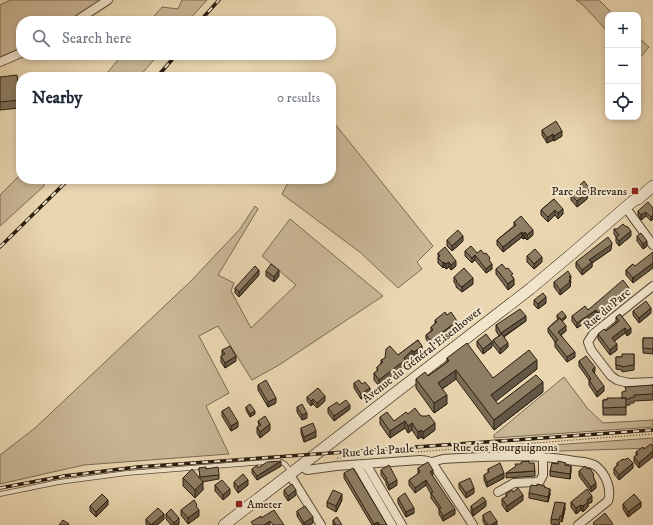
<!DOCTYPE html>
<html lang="en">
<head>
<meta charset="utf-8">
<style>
	:root { --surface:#fff; --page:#f2f2f3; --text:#1f2937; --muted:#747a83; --line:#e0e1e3 }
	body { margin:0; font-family:"IM FELL DW Pica",serif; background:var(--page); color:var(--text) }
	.controls { position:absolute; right:12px; top:12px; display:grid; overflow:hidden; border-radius:8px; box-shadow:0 2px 6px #0003 }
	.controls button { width:36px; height:36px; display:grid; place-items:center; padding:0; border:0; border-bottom:1px solid var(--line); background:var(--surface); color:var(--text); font:20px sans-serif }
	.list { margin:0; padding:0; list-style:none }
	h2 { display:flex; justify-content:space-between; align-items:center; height:52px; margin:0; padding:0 16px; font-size:17px }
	h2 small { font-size:13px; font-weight:400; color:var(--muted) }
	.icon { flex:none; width:22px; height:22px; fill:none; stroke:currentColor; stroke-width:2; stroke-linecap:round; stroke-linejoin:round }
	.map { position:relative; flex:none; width:653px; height:525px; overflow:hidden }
	.search { position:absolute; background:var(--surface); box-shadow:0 2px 6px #0003; left:16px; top:16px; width:320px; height:44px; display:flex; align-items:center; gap:10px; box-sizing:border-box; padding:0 14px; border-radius:16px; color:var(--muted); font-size:15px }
	.panel { position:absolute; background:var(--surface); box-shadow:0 2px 6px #0003; left:16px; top:72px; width:320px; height:112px; border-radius:16px }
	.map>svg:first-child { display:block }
</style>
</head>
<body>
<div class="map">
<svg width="653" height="525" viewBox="0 0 653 525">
	<rect width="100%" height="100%" fill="#ead7b1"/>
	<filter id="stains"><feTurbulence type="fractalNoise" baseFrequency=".005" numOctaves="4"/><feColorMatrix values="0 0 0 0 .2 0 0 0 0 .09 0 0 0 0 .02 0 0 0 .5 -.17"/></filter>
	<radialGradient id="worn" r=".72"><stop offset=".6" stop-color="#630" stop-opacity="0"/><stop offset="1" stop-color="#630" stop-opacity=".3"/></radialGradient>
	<!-- green -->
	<path fill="#cab796" stroke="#7a6a53" d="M10 0H101L70 21H21V48L0 57V5Z
		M182 0H207L188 21H150L162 7 178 9Z
		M576 0H599L614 15H608V32L583 5Z
		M638 37 649 47 638 60Z
		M122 55H158L139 77H101L107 73Z
		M331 119 433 246 417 262 422 269 398 288 361 253 282 194 290 179H331Z
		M21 174V179H44V186L0 226V195Z
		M255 206 258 209 218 275 234 283 231 291 251 328 296 285 262 256 290 219 383 296 279 365 252 380 218 326 199 336 229 393 206 406 229 454 84 465 0 484V455L35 428 191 281 240 229Z
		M564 377 588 409 603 423 653 420V427L494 438V435Z
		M653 438V448L468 454 464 453 468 451Z"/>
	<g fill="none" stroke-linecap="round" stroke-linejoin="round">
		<defs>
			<path id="lane" d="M0 494 59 482 127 473 279 461 285 464 292 473"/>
			<path id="street" d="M76 21 108 0
				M0 62 21 53
				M626 208 653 245
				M653 286 593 334 588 342 591 350 611 376 617 380 629 383 653 382
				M432 462 443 459C487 457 532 453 575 461 582 462 590 462 596 466 606 474 612 489 608 501L578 525
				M366 464 402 525
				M357 465 392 525
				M301 466 307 470 336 466 420 460C427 460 431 461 435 467L473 525
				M290 475 321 525
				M498 492 514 483 535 482 540 481 543 475V457"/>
			<path id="secondary" d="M224 525 530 289 574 252 633 201 638 199 653 186"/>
		</defs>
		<!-- lane casing -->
		<use href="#lane" stroke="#5b4c38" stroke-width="5.5"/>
		<!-- street casing -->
		<use href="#street" stroke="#5b4c38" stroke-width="10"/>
		<!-- secondary casing -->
		<use href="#secondary" stroke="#2b1d10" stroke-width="12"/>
		<!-- path -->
		<path stroke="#2b1d10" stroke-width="1" stroke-dasharray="1 2" stroke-linecap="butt" d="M337 458 653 434"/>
		<!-- lane -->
		<use href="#lane" stroke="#f1e5cc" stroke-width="4"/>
		<!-- street -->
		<use href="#street" stroke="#f1e5cc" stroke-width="8"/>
		<!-- secondary -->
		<use href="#secondary" stroke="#f1e5cc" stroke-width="11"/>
		<defs>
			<path id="rail" d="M200 21 219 0
				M157 77 176 55
				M0 247 69 179
				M0 488 64 476 137 467 653 430"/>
		</defs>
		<!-- rail casing -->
		<use href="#rail" stroke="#2b1d10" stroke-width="3.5"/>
		<!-- rail -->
		<use href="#rail" stroke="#f1e5cc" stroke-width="2" stroke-dasharray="6" stroke-linecap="butt"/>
	</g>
	<!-- wall -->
	<path fill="#7a6c56" stroke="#2b1d10" d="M0 77 20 100V108L0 110Z
		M542 130 562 136 554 141 553 140 547 143 542 135Z
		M579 186 590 194 587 197V199L577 207 571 200V195L579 188Z
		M554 199 563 214 558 219 555 215 548 222 541 215V210Z
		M653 208 651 221 646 216 641 220 638 215V211Z
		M514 222 533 235 527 240 525 238 523 239 522 237 503 252 497 245V240L514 226Z
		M614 229 631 236 619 246 616 242V237L614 234Z
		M637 236 647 246 643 249 637 241Z
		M447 240 463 241 452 251 447 246Z
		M611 250 592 263V267L582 275 576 267V262Z
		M465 251 477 253 490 262 492 269 486 273 475 260 472 263 465 256Z
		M438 253 456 266 451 270 449 267 446 269 444 267 443 268 438 263Z
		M527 256 542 262 534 269 527 262Z
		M633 264V283L626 275V270Z
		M496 269 513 277 514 285 508 290 496 274Z
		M266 271 279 276 274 282 266 276Z
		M259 275 239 297 235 293V288Z
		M454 277 473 284 462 292 456 287V285L454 282Z
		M571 281 570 287 560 295 554 287V282Z
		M629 293 598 318 596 315 577 328 572 321V316Z
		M534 300 546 303 538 309 534 305Z
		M633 311 651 313 639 323 633 315Z
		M447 315 457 326 431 346 426 339V335L431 331V327L435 324V320Z
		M557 315 566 318 562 321 566 331 561 335 575 357 567 362 555 347V342L548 332V328L558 319 557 318Z
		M616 317 631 333 627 336 625 333 614 341 617 350 610 355 598 339V334L606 331 616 323Z
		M526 321 504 337 508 347 500 354 493 345V340L499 336 496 331V325Z
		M643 338H653V354L643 353Z
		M418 340 422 352 414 359 412 357 405 363V366L379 386 374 380V373L377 371V367L381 363V360L398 355Z
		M477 341 492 347 483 354 477 346Z
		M222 350 236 361 225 368 221 362V356L222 355Z
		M634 354V370L622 372V370L616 369V357H622Z
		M447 358 493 378 537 369 495 401 498 404 543 392 494 430 456 379 442 389 447 404 434 413 416 388V379L428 376 447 362Z
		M579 361 595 372 594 373 604 391 597 397 589 385V380L579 366Z
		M354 383 362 384 370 393 361 399 354 388Z
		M258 385 276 403 268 407 258 390Z
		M653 385V400L634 401V403H630V405H626V415H603V400L622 398 626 391Z
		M307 397 325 401 317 408 313 404 311 406 307 401Z
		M339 405 350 409 334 421 328 413V408Z
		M246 407 255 414 250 417 246 410Z
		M297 407 307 418 302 420 297 412Z
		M222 411 238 427 231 431 222 416Z
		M408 414 421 416 435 430 423 439 421 437 418 439 412 430 408 433 405 428 390 438 380 424V417L394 421Z
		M258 421 270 430 260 438 257 433V427L259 426Z
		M301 428 316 437 304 442 301 433Z
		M644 449 639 468 634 462V457L636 455V452Z
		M617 463 633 468 619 480 614 474V468L617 466Z
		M566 465 571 471 570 479 550 476V471Z
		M281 466 257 480 252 473V469Z
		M199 468 206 469 219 475V479L202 482 203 490 195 498 183 486V478H200Z
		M418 468 433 475H432L455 514 443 521 439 514V509L431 498V494L426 485 415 493 409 485V480L418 474Z
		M488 469 504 478 487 487 484 480V475L488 473Z
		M381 470 397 485 389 490 386 484V482L381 475Z
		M535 471V476L506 478V473Z
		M579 471 594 480 596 488 591 492 579 476Z
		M344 473 387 525H372L344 478Z
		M234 482 248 485 238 493 234 487Z
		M459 483 474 493 466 498 459 488Z
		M215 485 230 494 223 500 215 491Z
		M545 487 550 494 548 502 529 498V493Z
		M284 490 296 495 288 501 284 495Z
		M513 492 523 500 507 512 502 505V499L506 497V494Z
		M398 498 414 513 406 517 398 503Z
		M342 500 336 512 327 507V502Z
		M571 502H592L588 504V507L583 512 581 510 576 514 571 507Z
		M623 504 641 507 628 517 623 509Z
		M108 505 96 517 90 511V506Z
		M471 506H486L473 516 471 511Z
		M565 509 562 522 560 521 559 525 551 524V519Z
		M181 510 199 516 188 524 181 515Z
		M297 511 313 523 309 525H303L297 516Z
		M166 514 179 524 177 525H171L166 519Z
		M483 515 497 525H485L483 521Z
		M146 519H164L157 525H147L146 524Z
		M333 520 342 525H333Z"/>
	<!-- shaded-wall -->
	<path fill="#635846" stroke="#2b1d10" d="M562 131V136L554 141V136Z
		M553 134V140L547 143V138Z
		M590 189V194L587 197V199L577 207V201Z
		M563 209V214L558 219V213Z
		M555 210V215L548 222V217Z
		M646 212V216L641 220V215Z
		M653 215V219L651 221V217Z
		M533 230V235L527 240V235Z
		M631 231V236L619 246V241Z
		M522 232V237L503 252V247Z
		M525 232V238L523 239V234Z
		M463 236V241L452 251V246Z
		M647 241V246L643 249V244Z
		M612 243 611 250 592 263V267L582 275V270L589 260Z
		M475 255V260L472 263V258Z
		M542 257V262L534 269V264Z
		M456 261V266L451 270V265Z
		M444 262V267L443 268V263Z
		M449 262V267L446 269V264Z
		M653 263V268L633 283V278Z
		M492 264V269L486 273V269Z
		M259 270V275L239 297V292Z
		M279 270V276L274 282V277Z
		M571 276 570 287 560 295V290L569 277Z
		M473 278V284L462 292V287Z
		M514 279V285L508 290V284Z
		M629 288V293L598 318V313Z
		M546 297V303L538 309V304Z
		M651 308V313L639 323V318Z
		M596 310V315L577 328V323Z
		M526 316V321L501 338V333Z
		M566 316V318L560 323V320Z
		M457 321V326L431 346V341Z
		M566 326V331L558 337V332Z
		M625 328V333L612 343V338Z
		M631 328V333L627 336V331Z
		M492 342V347L483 354V349Z
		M508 343V347L500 354V349Z
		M617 344V350L610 355V350Z
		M422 346V352L414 359V352Z
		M412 350V357L405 363V366L379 386V380Z
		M575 352V357L567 362V357Z
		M236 356V361L225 368V363Z
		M537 360V369L491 405V395Z
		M595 367V372L592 375V370Z
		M456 370V379L438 392V383Z
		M543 382V392L494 430V420Z
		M604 386V391L597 397V392Z
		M370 388V393L361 399V394Z
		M447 395V404L434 413V403Z
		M325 396V401L317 408V403Z
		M276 398V403L268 407V402Z
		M313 399V404L311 406V401Z
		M350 405V409L334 421V416Z
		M255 411V414L250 417V414Z
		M307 413V418L302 420V415Z
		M405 421V428L390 438V431Z
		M238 422V427L231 431V426Z
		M412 423V430L408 433V426Z
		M435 423V430L423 439V432Z
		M270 424V430L260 438V432Z
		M421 430V437L418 439V432Z
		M316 431V437L304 442V437Z
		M653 451V457L639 468V463Z
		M281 461V466L257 480V476Z
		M633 463V468L619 480V475Z
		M571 466V471L570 479V474Z
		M433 470V475L430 477V472Z
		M504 473V478L487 487V482Z
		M248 480V485L238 493V487Z
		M397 480V485L389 490V485Z
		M426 480V485L415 493V488Z
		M203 482V490L195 498V490Z
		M596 483V488L591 492V487Z
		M474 488V493L466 498V493Z
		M230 489V494L223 500V495Z
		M550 489V494L548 502V497Z
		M296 490V495L288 501V496Z
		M342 494V500L336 512V506Z
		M523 495V500L507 512V506Z
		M592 496V502L588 504V507L583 512V506L587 500Z
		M108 500V505L96 517V512Z
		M486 501V506L473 516V510Z
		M641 502V507L628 517V512Z
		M565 503V509L562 522V516Z
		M581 505V510L576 514V508Z
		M414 508V513L406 517V512Z
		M455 509V514L443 521V516Z
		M199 510V516L188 524V518Z
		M164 514V519L157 525H151Z
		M313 517V523L309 525H304V523Z
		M179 518V524L177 525H174V523Z
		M270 521V525H264Z
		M497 521V525H491Z
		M378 522V525H374V524Z"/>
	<!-- building -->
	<path fill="#8e7e64" stroke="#2b1d10" d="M17 75 20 100 0 102V77Z
		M556 121 562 131 554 136 553 134 547 138 542 130Z
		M584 181 590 189 585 193 587 194 577 201 571 195 580 187 579 186Z
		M554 199 563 209 558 213 555 210 548 217 541 210Z
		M648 202 653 208V215L651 217 646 212 641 215 638 211Z
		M521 216 533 230 527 235 525 232 523 234 522 232 503 247 497 240 516 225 514 222Z
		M623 224 625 226 628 227 631 231 619 241 616 237 619 235 614 229H617Z
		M458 230 463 236 452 246 447 240Z
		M641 233 647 241 643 244 637 236Z
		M608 237 612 243 611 245 589 260 592 262 582 270 576 262Z
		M471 246 477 253 481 250 484 254 486 253 490 258 489 260 492 264 486 269 475 255 472 258 465 251Z
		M445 247 456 261 451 265 449 262 446 264 444 262 443 263 438 258 440 256 438 253Z
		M535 249 542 257 534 264 527 256Z
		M653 252V263L633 278 626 270 633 264 635 266Z
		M271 264 279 270 274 277 266 271Z
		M502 264 506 269 508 268 513 274 511 275 514 279 508 284 496 269Z
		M255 266 259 270 239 292 235 288Z
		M464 268 473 278 462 287 456 282 457 281 454 277Z
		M568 271 571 276 569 277 571 279 569 280 570 282 560 290 554 282Z
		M623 280 629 288 598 313 596 310 577 323 572 316 585 306 588 310Z
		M543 293 546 297 538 304 534 300Z
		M646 301 651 308 639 318 633 311Z
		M520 309 526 316 501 333 496 325Z
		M562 311 566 316 561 320 560 318H559L557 315Z
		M445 312 447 315 451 312 457 321 431 341 426 335 433 330 431 327 437 322 435 320Z
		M620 314 631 328 627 331 625 328 612 338 617 344 610 350 598 334 604 329 606 331 619 321 616 317Z
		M560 318 566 326 558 332 575 352 567 357 555 342 558 340 548 328Z
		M486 334 492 342 483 349 477 341Z
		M502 334 508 343 500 349 493 340Z
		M643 338H653V349L643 348Z
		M418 340 422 346 414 352 412 350 404 358 405 360 379 380 374 373 378 370 377 367 383 362 381 360 385 358 386 349 390 346 398 355Z
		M467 343 493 378 529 350 537 360 491 395 498 404 536 375 543 382 494 420 456 370 438 383 447 395 434 403 416 379 425 372 428 376 449 361 447 358Z
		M230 346 236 356 225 363 221 356 225 354 222 350Z
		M622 354H634V365L622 367V366L616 365V357H622Z
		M586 356 595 367 592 370 604 386 597 392 589 380 591 379 579 361Z
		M266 380 276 398 268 402 258 385Z
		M359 380 362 384 365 382 370 388 361 394 354 383Z
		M653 385V394L634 395V397L630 398V399H626V398H622V392L626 391 625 387Z
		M318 388 325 396 317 403 313 399 311 401 307 397Z
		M607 398H626V407L603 408V400H607Z
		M346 400 350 405 334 416 328 408 337 402 339 405Z
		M250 404 255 411 250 414 246 407Z
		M302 404 307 413 302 415 297 407Z
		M229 407 238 422 231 426 222 411Z
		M415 408 421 416H427L429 415 435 423 423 432 421 430 418 432 412 423 408 426 405 421 390 431 380 417 387 412 394 421 406 412 408 414Z
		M265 416 270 424 260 432 257 427 261 425 258 421Z
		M313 423 316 431 304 437 301 428Z
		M651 444 653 446V451L639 463 634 457 638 454 636 452 643 447 644 449Z
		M628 458 633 463 619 475 614 468 618 465 617 463 623 459 624 460Z
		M281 461 257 476 252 469 257 465 258 468 267 462Z
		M529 461V463H534L535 471 506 473 516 466 515 464H521V462Z
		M558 461 566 463 565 465 571 466 570 474 550 471 552 463 558 464Z
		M428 462 433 470 430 472 455 509 443 516 439 509 441 508 431 493 433 492 426 480 415 488 409 480 420 472 418 468Z
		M500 463 504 473 487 482 484 475 489 472 488 469Z
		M389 465 397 480 389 485 386 479H387L381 470Z
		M585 466 587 469 590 468 594 475 593 476 596 483 591 487 579 471Z
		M206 467V469L218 467 219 475 200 477 199 468Z
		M353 468 381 515 387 525H380L378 522 374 524 344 473Z
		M192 469 203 482 195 490 183 478Z
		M243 474 248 480 238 487 234 482Z
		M470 478 474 488 466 493 459 483Z
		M222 480 230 489 223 495 215 485Z
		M292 484 296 490 288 496 284 490Z
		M537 484 545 486 544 487 550 489 548 497 529 493 531 485 537 486Z
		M518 488 523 495 507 506 502 499 507 496 506 494 512 490 513 492Z
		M587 489 592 496 587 500 588 502 583 506 581 505 576 508 571 502Z
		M333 490 342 494 336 506 327 502Z
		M405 493 414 508 406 512 398 498Z
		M102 494 108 500 96 512 90 506Z
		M634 494 641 502 628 512 623 504Z
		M483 497 486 501 473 510 471 506Z
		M194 500 197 505 196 506 199 510 188 518 181 510Z
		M555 502 565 503 562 516H560L559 520 551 519Z
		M305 506 313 517 304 523 297 511Z
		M158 508 164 514 151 525 146 519Z
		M171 509 179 518 174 523 166 514Z
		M274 510 284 525H273L270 521 264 525H253L251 522 261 516V518Z
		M490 511 497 521 491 525H488L484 519 483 515Z
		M605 513 613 524 611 525H594L593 523Z
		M337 517 342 525H336L333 520Z
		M63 520 69 524 68 525H59Z"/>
	<!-- markers -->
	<g fill="#8f2418" stroke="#f1e5cc" stroke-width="1.5">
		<rect x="631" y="187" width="8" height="8" rx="2"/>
		<rect x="235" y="500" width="8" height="8" rx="2"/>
	</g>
	<g text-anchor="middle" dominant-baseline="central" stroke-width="4" stroke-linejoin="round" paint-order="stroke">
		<!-- poi labels -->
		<g font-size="12" fill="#2b1d10" stroke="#f1e5cc" text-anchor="end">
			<text x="627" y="191">Parc de Brevans</text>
			<text x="247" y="504" text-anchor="start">Ameter</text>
		</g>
		<!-- street labels -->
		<g font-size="12" fill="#2b1d10" stroke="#f1e5cc">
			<text transform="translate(607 309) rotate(-40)">Rue du Parc</text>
			<text transform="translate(422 355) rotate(-38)">Avenue du Général Eisenhower</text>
			<text x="505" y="447">Rue des Bourguignons</text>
			<text transform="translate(378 451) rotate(-4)">Rue de la Paule</text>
		</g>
	</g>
	<rect width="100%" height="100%" filter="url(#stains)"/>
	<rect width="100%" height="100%" fill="url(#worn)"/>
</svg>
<div class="controls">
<button>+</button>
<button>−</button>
<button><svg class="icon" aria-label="locate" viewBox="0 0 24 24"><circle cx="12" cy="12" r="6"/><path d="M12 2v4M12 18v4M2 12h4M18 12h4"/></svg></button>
</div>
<div class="search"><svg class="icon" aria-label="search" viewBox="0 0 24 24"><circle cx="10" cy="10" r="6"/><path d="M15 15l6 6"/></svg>Search here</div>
<section class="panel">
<h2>Nearby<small>0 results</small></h2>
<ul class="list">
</ul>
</section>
</div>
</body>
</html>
